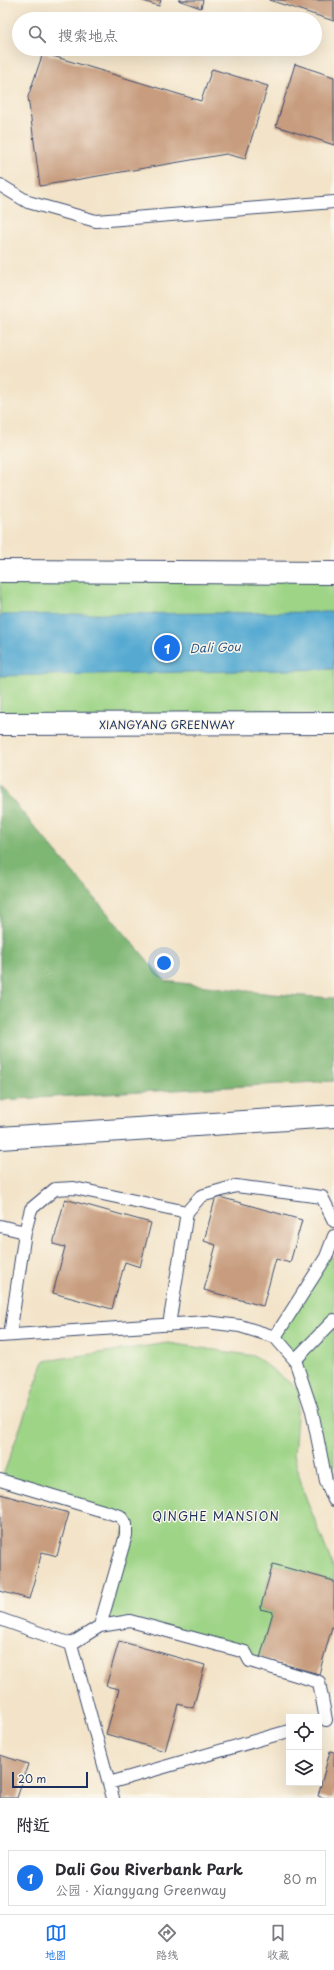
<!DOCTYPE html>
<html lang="zh">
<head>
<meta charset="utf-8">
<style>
	:root { --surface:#fff; --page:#f2f2f3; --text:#2b2b33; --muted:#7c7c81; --line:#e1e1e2; --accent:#1a73e8 }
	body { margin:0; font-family:"Playpen Sans","LXGW WenKai TC",sans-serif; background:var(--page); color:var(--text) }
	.controls { position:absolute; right:12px; bottom:12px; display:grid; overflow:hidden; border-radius:0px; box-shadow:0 4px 16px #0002 }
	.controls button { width:36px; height:36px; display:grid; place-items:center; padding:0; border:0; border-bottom:1px solid var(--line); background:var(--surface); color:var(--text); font:20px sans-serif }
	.scale { position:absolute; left:12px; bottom:10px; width:76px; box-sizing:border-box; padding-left:4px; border:2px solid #1b2f5e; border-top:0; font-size:11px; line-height:14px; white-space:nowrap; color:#1b2f5e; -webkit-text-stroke:3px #fbf7ec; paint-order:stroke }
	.you { position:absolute; left:164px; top:963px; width:14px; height:14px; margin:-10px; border:3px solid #fff; border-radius:50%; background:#1a73e8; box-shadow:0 0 0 6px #1a73e833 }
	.badge { display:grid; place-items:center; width:26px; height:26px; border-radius:50%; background:var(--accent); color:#fff; font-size:13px; font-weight:700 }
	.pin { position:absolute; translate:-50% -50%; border:2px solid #fff; box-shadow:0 1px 4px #0006 }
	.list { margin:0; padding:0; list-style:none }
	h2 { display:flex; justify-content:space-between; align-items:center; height:52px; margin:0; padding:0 16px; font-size:17px }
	h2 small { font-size:13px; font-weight:400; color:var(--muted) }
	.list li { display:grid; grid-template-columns:26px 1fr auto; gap:12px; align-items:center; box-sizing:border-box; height:56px; margin:0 8px 8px; padding:0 8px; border:1px solid var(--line); border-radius:0px }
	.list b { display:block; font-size:15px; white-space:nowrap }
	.list p { margin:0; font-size:13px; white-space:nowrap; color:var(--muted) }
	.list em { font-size:13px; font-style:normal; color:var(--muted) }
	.icon { flex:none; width:22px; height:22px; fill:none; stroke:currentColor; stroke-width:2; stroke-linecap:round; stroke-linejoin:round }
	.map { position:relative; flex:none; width:334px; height:1798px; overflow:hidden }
	.search { position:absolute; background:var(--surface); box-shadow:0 4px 16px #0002; left:12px; right:12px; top:12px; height:44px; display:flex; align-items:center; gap:10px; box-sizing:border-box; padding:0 14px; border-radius:22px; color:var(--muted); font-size:15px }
	.sheet { height:116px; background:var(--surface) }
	nav { display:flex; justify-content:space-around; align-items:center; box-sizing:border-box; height:56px; border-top:1px solid var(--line); background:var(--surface); font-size:11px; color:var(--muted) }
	nav a { display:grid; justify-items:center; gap:2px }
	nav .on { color:var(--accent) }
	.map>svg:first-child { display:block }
</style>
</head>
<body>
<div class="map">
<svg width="334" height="1798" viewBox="0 0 334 1798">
	<rect width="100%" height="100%" fill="#fbf7ec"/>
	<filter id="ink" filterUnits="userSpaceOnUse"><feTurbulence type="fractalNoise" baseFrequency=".025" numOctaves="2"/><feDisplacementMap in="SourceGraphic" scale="8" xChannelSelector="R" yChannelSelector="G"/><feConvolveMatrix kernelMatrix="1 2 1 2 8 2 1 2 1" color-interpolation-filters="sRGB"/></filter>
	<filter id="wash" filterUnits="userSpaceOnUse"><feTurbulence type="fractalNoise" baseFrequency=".012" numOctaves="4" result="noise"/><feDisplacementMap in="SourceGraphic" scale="16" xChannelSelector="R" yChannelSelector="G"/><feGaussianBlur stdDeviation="0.9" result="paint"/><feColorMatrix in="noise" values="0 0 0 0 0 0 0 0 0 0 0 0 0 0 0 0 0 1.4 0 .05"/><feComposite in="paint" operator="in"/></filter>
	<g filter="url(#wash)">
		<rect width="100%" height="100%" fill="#f3e4c9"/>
		<!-- green -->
		<path fill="#9dd486" stroke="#5c8272" d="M0 571 334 573V723L0 724Z
			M326 1257H334V1499L295 1360 275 1337Z
			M168 1343 255 1356 299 1390 294 1455 303 1490 334 1569V1581L273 1564 260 1609 273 1612 260 1658 245 1652 130 1621 101 1626 126 1524 1 1481 44 1361Z"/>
		<!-- forest -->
		<path fill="#7eb673" stroke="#4c7268" d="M0 786 165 981 272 994 334 998V1081L0 1100Z"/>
		<!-- water -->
		<path fill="#57aad2" stroke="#396c98" d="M334 612V669L0 676V615Z"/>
		<g id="blocks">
			<!-- building -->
			<path fill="#c89d7f" d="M140 0H161L159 6Z
				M178 0H203L201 8Z
				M269 0H334V21Z
				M43 53 201 101 212 69 268 86 245 159 226 154 40 186 28 97Z
				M295 64 334 77V145L276 126Z
				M216 1196 302 1220 290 1263 276 1259 263 1306 204 1290 216 1245 204 1241Z
				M65 1199 151 1223 140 1267 125 1262 112 1309 53 1293 65 1247 53 1244Z
				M0 1494 69 1513 57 1556 42 1552 29 1599 0 1591Z
				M273 1564 334 1581V1628L332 1627 319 1674 260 1658 273 1612 260 1609Z
				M119 1641 205 1665 193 1708 178 1704 165 1751 106 1734 119 1689 106 1686Z
				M330 1751 334 1752V1798H325L318 1796Z
				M0 1755 28 1764 17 1798H0Z"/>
		</g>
	</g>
	<g filter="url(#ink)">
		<use href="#blocks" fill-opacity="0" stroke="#3b4a6e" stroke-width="1"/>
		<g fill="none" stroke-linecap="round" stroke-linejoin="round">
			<defs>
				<path id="service" d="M0 185 28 202 96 221 334 202
					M187 1212 201 1196 236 1186 322 1197 334 1221
					M0 1226 25 1232 10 1335
					M25 1232 31 1209 55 1189 74 1188 187 1212 169 1325
					M0 1336 206 1322 240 1326 275 1337 295 1360 312 1411 326 1481 334 1500
					M275 1337 326 1257 334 1236
					M295 1360 334 1320
					M0 1480 120 1516 126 1524V1535L100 1626
					M0 1619 71 1644 113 1798
					M71 1644 100 1626 130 1621 245 1652 250 1661 319 1682 326 1720
					M109 1783 289 1731"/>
				<path id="minor" d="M0 571 334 573
					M0 724 334 723"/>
				<path id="tertiary" d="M0 1138 334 1116"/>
			</defs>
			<!-- service casing -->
			<use href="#service" stroke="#3b4a6e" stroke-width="14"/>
			<!-- minor casing -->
			<use href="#minor" stroke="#3b4a6e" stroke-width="24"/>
			<!-- tertiary casing -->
			<use href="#tertiary" stroke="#3b4a6e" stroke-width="24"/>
			<!-- service -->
			<use href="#service" stroke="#fff" stroke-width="12"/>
			<!-- minor -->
			<use href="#minor" stroke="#fff" stroke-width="22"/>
			<!-- tertiary -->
			<use href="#tertiary" stroke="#fff" stroke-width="22"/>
		</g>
	</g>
	<g text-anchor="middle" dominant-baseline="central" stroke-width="3" stroke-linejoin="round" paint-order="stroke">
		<!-- street labels -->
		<g font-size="11" fill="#1b2f5e" stroke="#fbf7ec">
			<text x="167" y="724">XIANGYANG GREENWAY</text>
		</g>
		<!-- water labels -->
		<g font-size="12" font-style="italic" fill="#305a87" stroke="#fbf7ec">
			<text transform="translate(215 647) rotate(-2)">Dali Gou</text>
		</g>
		<!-- neighbourhood labels -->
		<g font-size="12" letter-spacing="1" fill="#1b2f5e" stroke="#fbf7ec">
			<text x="216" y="1516">QINGHE MANSION</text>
		</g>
	</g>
</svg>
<div class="controls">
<button><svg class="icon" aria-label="locate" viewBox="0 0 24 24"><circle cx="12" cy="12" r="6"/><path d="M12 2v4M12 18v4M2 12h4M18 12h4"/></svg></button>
<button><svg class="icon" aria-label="layers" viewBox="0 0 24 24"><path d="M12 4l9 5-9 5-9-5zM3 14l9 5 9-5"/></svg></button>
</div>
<div class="scale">20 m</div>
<div class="you"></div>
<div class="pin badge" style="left:167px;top:648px">1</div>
<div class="search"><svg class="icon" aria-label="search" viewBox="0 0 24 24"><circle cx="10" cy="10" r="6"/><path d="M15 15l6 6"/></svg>搜索地点</div>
</div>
<section class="sheet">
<h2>附近<small></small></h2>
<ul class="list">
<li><span class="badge">1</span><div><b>Dali Gou Riverbank Park</b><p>公园 · Xiangyang Greenway</p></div><em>80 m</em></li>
</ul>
</section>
<nav>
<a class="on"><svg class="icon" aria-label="map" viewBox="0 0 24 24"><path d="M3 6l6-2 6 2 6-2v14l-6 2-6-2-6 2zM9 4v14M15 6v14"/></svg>地图</a>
<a><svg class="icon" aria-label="directions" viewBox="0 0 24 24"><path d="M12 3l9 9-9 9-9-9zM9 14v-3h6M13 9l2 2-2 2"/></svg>路线</a>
<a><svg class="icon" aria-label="saved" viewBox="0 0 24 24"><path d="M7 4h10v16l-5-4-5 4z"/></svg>收藏</a>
</nav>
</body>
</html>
